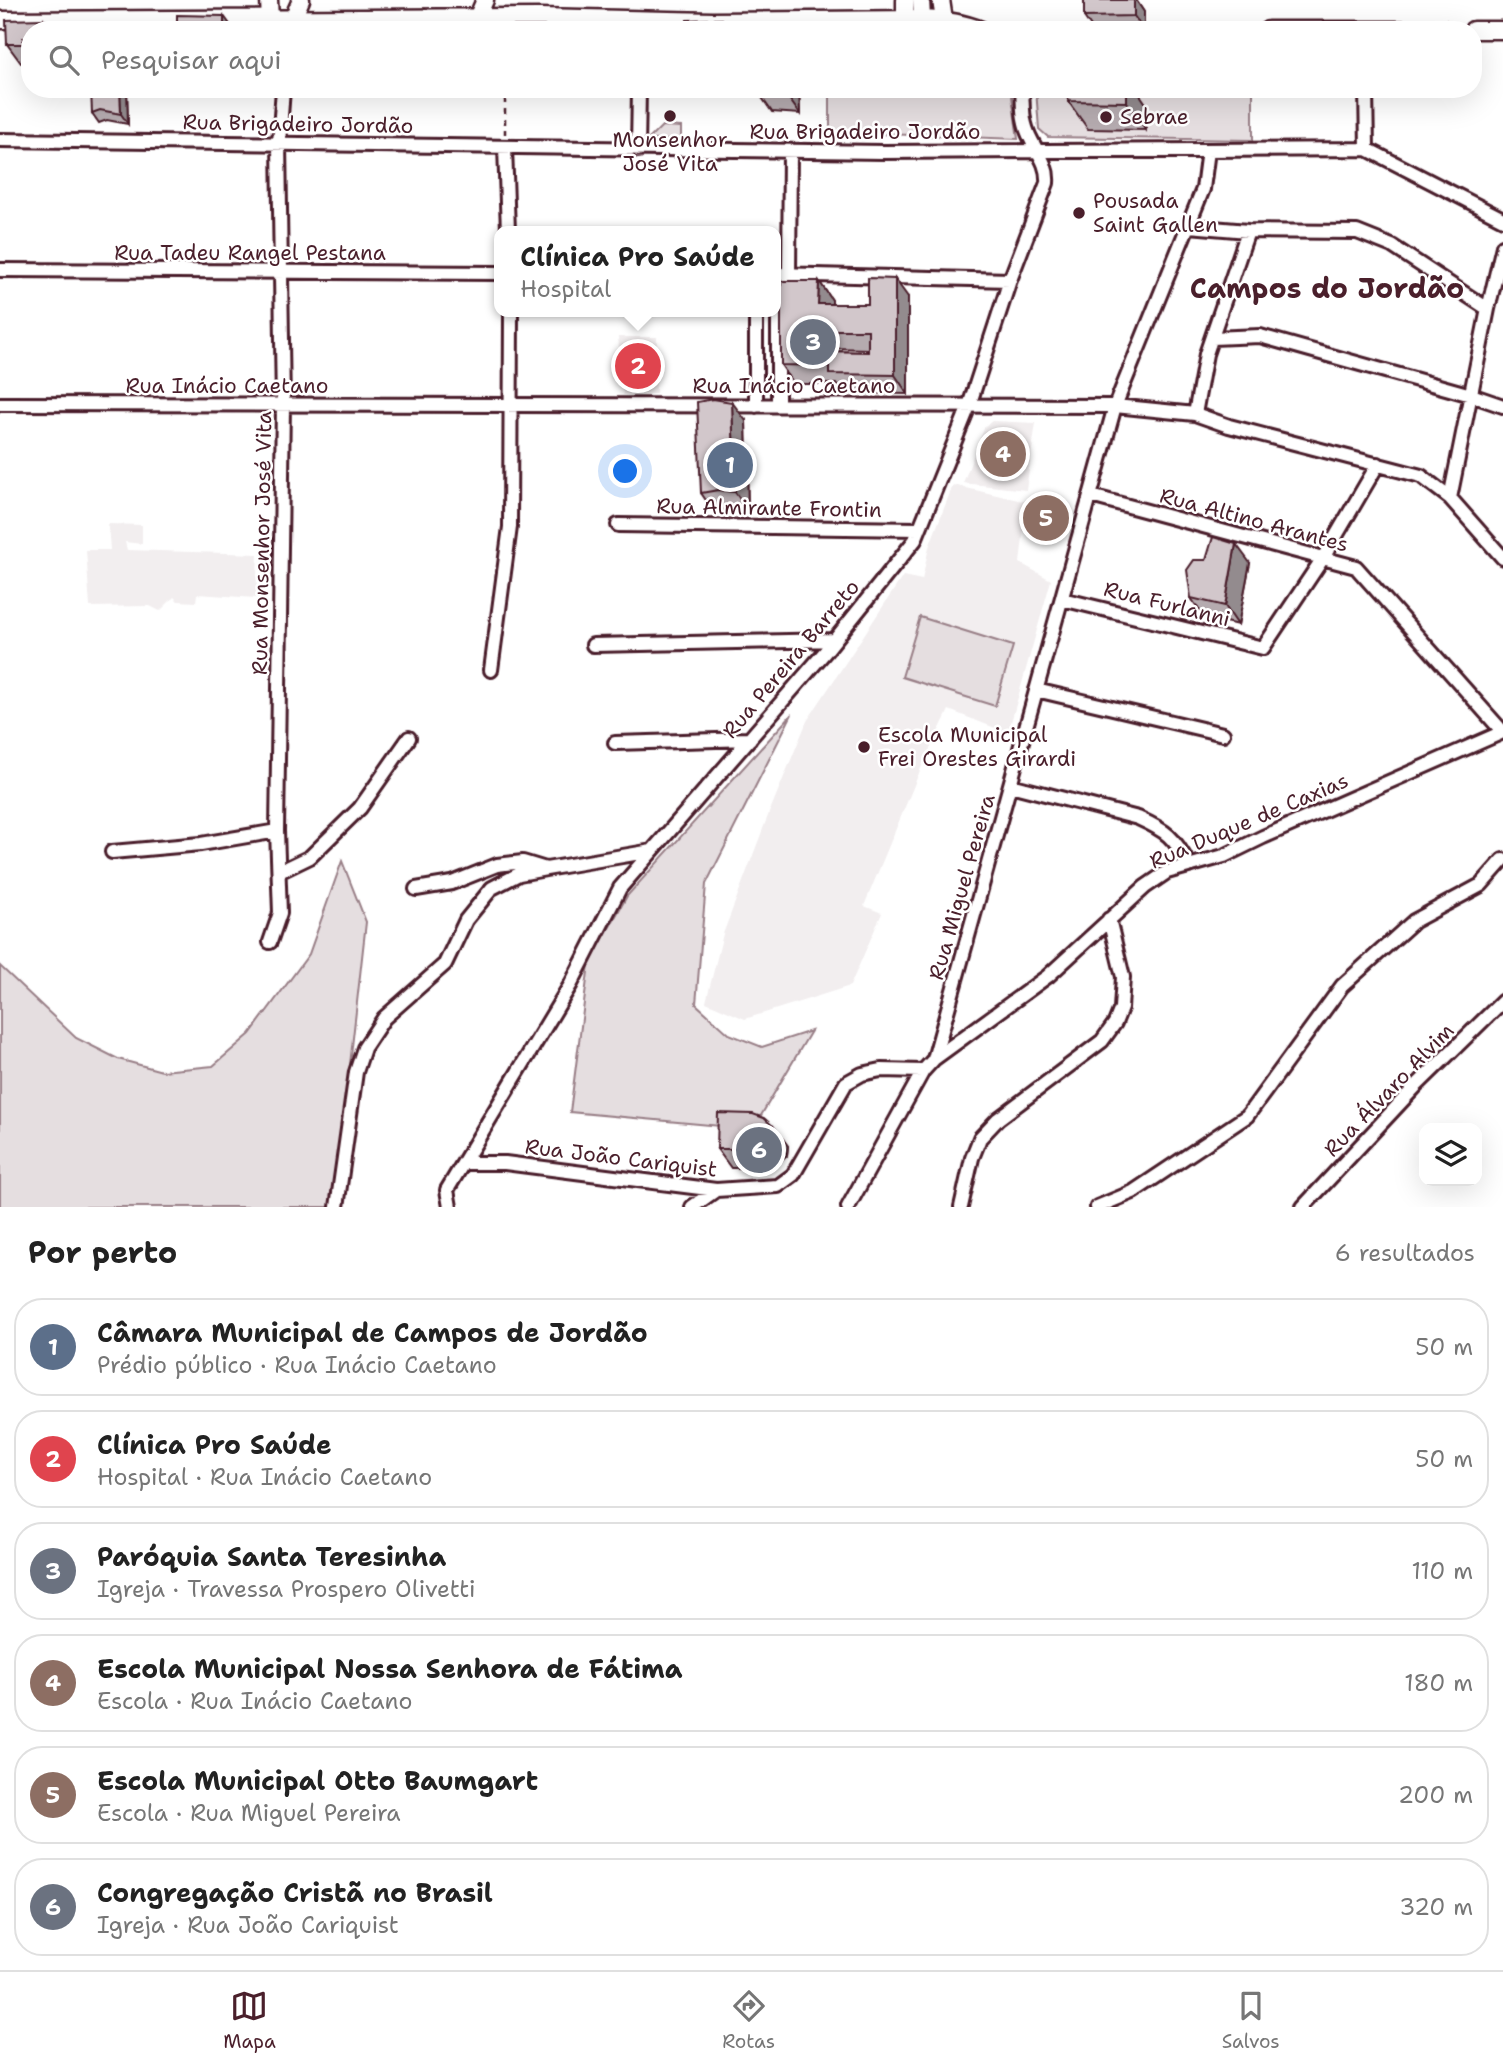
<!DOCTYPE html>
<html lang="pt">
<head>
<meta charset="utf-8">
<style>
	:root { --surface:#fff; --page:#f2f2f2; --text:#222; --muted:#767676; --line:#e0e0e0; --accent:#4a1f2b }
	body { margin:0; font-family:"Shantell Sans",sans-serif; background:var(--page); color:var(--text) }
	.controls { position:absolute; right:21px; bottom:21px; display:grid; overflow:hidden; border-radius:14px; box-shadow:0 7px 28px #0002 }
	.controls button { width:63px; height:63px; display:grid; place-items:center; padding:0; border:0; border-bottom:2px solid var(--line); background:var(--surface); color:var(--text); font:35px sans-serif }
	.you { position:absolute; left:626px; top:472px; width:24px; height:24px; margin:-18px; border:5px solid #fff; border-radius:50%; background:#1a73e8; box-shadow:0 0 0 10px #1a73e833 }
	.badge { display:grid; place-items:center; width:46px; height:46px; border-radius:50%; background:var(--accent); color:#fff; font-size:23px; font-weight:700 }
	.pin { position:absolute; translate:-50% -50%; border:4px solid #fff; box-shadow:0 2px 7px #0006 }
	.popup { position:absolute; left:494px; top:226px; width:287px; height:91px; box-sizing:border-box; display:grid; place-content:center; border-radius:14px; background:var(--surface); filter:drop-shadow(0 2px 5px #0005); font-size:23px; white-space:nowrap; color:var(--muted) }
	.popup b { font-size:26px; color:var(--text) }
	.popup::after { content:''; position:absolute; left:50%; top:100%; margin-left:-14px; border:14px solid transparent; border-top-color:var(--surface) }
	.list { margin:0; padding:0; list-style:none }
	h2 { display:flex; justify-content:space-between; align-items:center; height:91px; margin:0; padding:0 28px; font-size:30px }
	h2 small { font-size:23px; font-weight:400; color:var(--muted) }
	.list li { display:grid; grid-template-columns:46px 1fr auto; gap:21px; align-items:center; box-sizing:border-box; height:98px; margin:0 14px 14px; padding:0 14px; border:2px solid var(--line); border-radius:28px }
	.list b { display:block; font-size:26px; white-space:nowrap }
	.list p { margin:0; font-size:23px; white-space:nowrap; color:var(--muted) }
	.list em { font-size:23px; font-style:normal; color:var(--muted) }
	.icon { flex:none; width:38px; height:38px; fill:none; stroke:currentColor; stroke-width:2; stroke-linecap:round; stroke-linejoin:round }
	.map { position:relative; flex:none; width:1503px; height:1207px; overflow:hidden }
	.search { position:absolute; background:var(--surface); box-shadow:0 7px 28px #0002; left:21px; right:21px; top:21px; height:77px; display:flex; align-items:center; gap:18px; box-sizing:border-box; padding:0 24px; border-radius:28px; color:var(--muted); font-size:26px }
	.sheet { height:763px; background:var(--surface) }
	nav { display:flex; justify-content:space-around; align-items:center; box-sizing:border-box; height:98px; border-top:2px solid var(--line); background:var(--surface); font-size:19px; color:var(--muted) }
	nav a { display:grid; justify-items:center; gap:4px }
	nav .on { color:var(--accent) }
	.map>svg:first-child { display:block }
</style>
</head>
<body>
<div class="map">
<svg width="1503" height="1207" viewBox="0 0 1503 1207">
	<rect width="100%" height="100%" fill="#fff"/>
	<filter id="ink" filterUnits="userSpaceOnUse"><feTurbulence type="fractalNoise" baseFrequency=".0143" numOctaves="2"/><feDisplacementMap in="SourceGraphic" scale="14" xChannelSelector="R" yChannelSelector="G"/><feConvolveMatrix kernelMatrix="1 2 1 2 8 2 1 2 1" color-interpolation-filters="sRGB"/></filter>
	<g filter="url(#ink)">
		<!-- built -->
		<path fill="#f2eeef" d="M618 337H657L656 394 623 395Z
			M992 421 1036 423 1026 490 963 483 985 426Z
			M953 485 1027 502 1020 563 1051 580 1008 733 949 710 924 761 864 906 882 913 850 986 745 1019 706 1002 723 934 769 813 807 721 903 576 922 580 929 547Z
			M1034 508 1060 514 1059 521 1054 522 1051 532 1030 525Z
			M108 524 142 525V544L125 542 127 550 258 554 256 598 197 594 196 602 178 601 174 597 160 611 150 606 90 607 86 550H110Z"/>
		<!-- green -->
		<path fill="#e5dee0" stroke="#987e86" stroke-width="2" d="M830 89H1011L1018 139 885 134 830 135Z
			M1036 89H1253V140L1048 137 1039 129Z
			M662 126 681 127V140H648Z
			M920 617 1013 646 995 706 902 677Z
			M792 714 706 884 696 1004 729 1034 762 1047 811 1031 753 1129 570 1112 589 964 627 896Z
			M342 861 366 922 334 1207H0V966L76 1038 118 1059 162 1071 213 1066 250 1034 309 954Z"/>
		<g fill="none" stroke-linecap="round" stroke-linejoin="round">
			<defs>
				<path id="street" d="M1366 89 1367 149
					M0 140 884 152 1367 149 1503 219
					M505 147 508 231
					M638 150 639 89
					M1189 226 1248 231 1357 232 1392 246 1488 309
					M0 270 500 273
					M776 274 1010 280
					M789 275 790 151
					M1212 338 1260 336 1471 395 1503 406
					M0 404 1115 406 1195 414 1229 426 1421 476 1450 498 1503 558
					M778 405V274
					M756 406V312
					M1195 414 1206 354 1248 231
					M1091 496 1356 567 1503 732
					M1450 498 1488 309 1503 246
					M618 525 919 529
					M1062 599 1263 648 1323 558 1378 464
					M593 645 834 640
					M491 670 510 527 511 312
					M1036 690 1223 734
					M615 743 750 739
					M1010 785 1138 818C1167 831 1174 837 1189 865
					M112 852 201 844 277 831
					M279 872 310 857 360 808 409 738
					M416 889 452 883 497 865 523 862 546 869 652 851
					M270 942 280 913 277 831 283 405 279 143 283 89
					M934 1059 1048 976 1145 887 1167 872 1224 856 1263 837 1503 732
					M465 1163H505L716 1190 778 1186 793 1175 846 1083 862 1074 881 1070 923 1071
					M337 1207 356 1072 364 1048 384 1018 445 964 466 920 492 888 519 874 546 869
					M450 1207 447 1190 571 984 620 888 825 652 915 540 969 406 1010 280 1047 183C1049 159 1030 147 1025 124 1022 113 1023 101 1022 89
					M692 1207 716 1190
					M848 1207 923 1071 934 1059 1115 406 1203 189 1208 150
					M961 1207 972 1158 980 1138 998 1119 1102 1041 1115 1023 1121 1008 1123 977 1109 919
					M1097 1207 1133 1192 1247 1116 1342 986 1414 921 1481 885 1503 860
					M1303 1207 1416 1086 1503 1001"/>
				<path id="secondary" d="M269 0 270 20
					M905 0V19
					M921 0 922 19
					M941 0 944 20
					M477 18 485 0
					M0 20 539 17 712 21 922 19C943 20 962 22 981 30
					M292 20 301 0
					M1268 30H1421
					M1473 30H1503"/>
			</defs>
			<!-- street casing -->
			<use href="#street" stroke="#4a1f2b" stroke-width="18"/>
			<!-- secondary casing -->
			<use href="#secondary" stroke="#4a1f2b" stroke-width="21"/>
			<!-- path -->
			<path stroke="#4a1f2b" stroke-width="2.5" stroke-dasharray="5 5" stroke-linecap="butt" d="M505 89V135"/>
			<!-- street -->
			<use href="#street" stroke="#fff" stroke-width="12"/>
			<!-- secondary -->
			<use href="#secondary" stroke="#fff" stroke-width="16"/>
		</g>
		<!-- wall -->
		<path fill="#b5abaf" stroke="#4a1f2b" stroke-width="2" fill-rule="evenodd" d="M1084 0H1136L1144 12V30H1093L1084 17Z
			M44 19 52 30H30V63H21L7 44Z
			M127 89 128 124 107 120 99 123 92 113Z
			M760 89H799L800 114 772 112 760 95Z
			M1069 89 1147 105 1146 130 1088 129 1068 101Z
			M819 281 832 300V304H868L908 297V394L842 393 836 384H794L781 365ZM832 348 868 349V352L832 351Z
			M746 421 748 511 731 508 714 512 701 493Z
			M1206 560 1250 563 1238 625 1204 617 1191 598Z
			M774 1127 788 1146 787 1155 776 1165 766 1168H731L717 1149Z"/>
		<!-- shaded-wall -->
		<path fill="#938b8e" stroke="#4a1f2b" stroke-width="2" d="M1134 0H1136L1144 12V30L1134 16Z
			M224 16 234 30H224Z
			M44 19 52 30H44Z
			M1447 22 1452 30H1447Z
			M23 38 30 48V53L23 44Z
			M120 89H127L128 124 121 114Z
			M787 89H799L800 114 787 96Z
			M1127 89H1136L1147 105 1146 130 1127 102Z
			M895 279 908 297V394L895 375Z
			M819 281 832 300V323L818 304Z
			M818 330 832 348V369L818 351Z
			M732 402 746 421 748 511 735 492Z
			M1236 544 1250 563 1238 625 1225 606Z
			M774 1127 788 1146 787 1155 774 1136Z"/>
		<!-- building -->
		<path fill="#d2c7cb" stroke="#4a1f2b" stroke-width="2" fill-rule="evenodd" d="M1084 0H1134V16L1084 17Z
			M177 15 224 16V30H177Z
			M44 19V30H30V38H23V44H7L6 20Z
			M722 19V27L808 28V30H687V20Z
			M1420 21 1447 22V30H1366V26H1411Z
			M91 89H120L121 114 100 110 92 113Z
			M760 89H787V96L760 95Z
			M1069 89H1127V102L1068 101Z
			M868 278 895 279V375L829 374V366L781 365V281H819L818 304H868ZM818 330H868V352L818 351Z
			M713 399 732 402 735 492 718 490 701 493 697 402Z
			M1213 537 1236 544 1225 606 1191 598 1187 570 1194 560H1206Z
			M718 1113 753 1114 764 1118 774 1127V1136L762 1146 753 1149H717Z"/>
	</g>
	<!-- markers -->
	<g fill="#4a1f2b" stroke="#fff" stroke-width="2.5">
		<circle cx="670" cy="116" r="7"/>
		<circle cx="1106" cy="117" r="7"/>
		<circle cx="1079" cy="213" r="7"/>
		<circle cx="864" cy="747" r="7"/>
	</g>
	<g text-anchor="middle" dominant-baseline="central" stroke-width="5" stroke-linejoin="round" paint-order="stroke">
		<!-- poi labels -->
		<g font-size="21" fill="#4a1f2b" stroke="#fff" text-anchor="start">
			<text x="1120" y="117">Sebrae</text>
			<text x="670" y="140" text-anchor="middle">Monsenhor<tspan x="670" dy="24">José Vita</tspan></text>
			<text x="1093" y="201">Pousada<tspan x="1093" dy="24">Saint Gallen</tspan></text>
			<text x="878" y="735">Escola Municipal<tspan x="878" dy="24">Frei Orestes Girardi</tspan></text>
		</g>
		<!-- street labels -->
		<g font-size="21" fill="#4a1f2b" stroke="#fff">
			<text transform="translate(298 124) rotate(1)">Rua Brigadeiro Jordão</text>
			<text x="865" y="132">Rua Brigadeiro Jordão</text>
			<text x="250" y="253">Rua Tadeu Rangel Pestana</text>
			<text x="227" y="386">Rua Inácio Caetano</text>
			<text x="794" y="386">Rua Inácio Caetano</text>
			<text transform="translate(769 508) rotate(1)">Rua Almirante Frontin</text>
			<text transform="translate(1254 520) rotate(15)">Rua Altino Arantes</text>
			<text transform="translate(262 543) rotate(-89)">Rua Monsenhor José Vita</text>
			<text transform="translate(1167 604) rotate(14)">Rua Furlanni</text>
			<text transform="translate(791 659) rotate(-50)">Rua Pereira Barreto</text>
			<text transform="translate(1249 821) rotate(-23)">Rua Duque de Caxias</text>
			<text transform="translate(962 887) rotate(-74)">Rua Miguel Pereira</text>
			<text transform="translate(1389 1090) rotate(-46)">Rua Álvaro Alvim</text>
			<text transform="translate(621 1158) rotate(7)">Rua João Cariquist</text>
		</g>
		<!-- district labels -->
		<g font-size="28" font-weight="bold" fill="#4a1f2b" stroke="#fff">
			<text x="1327" y="288">Campos do Jordão</text>
		</g>
	</g>
</svg>
<div class="controls">
<button><svg class="icon" aria-label="layers" viewBox="0 0 24 24"><path d="M12 4l9 5-9 5-9-5zM3 14l9 5 9-5"/></svg></button>
</div>
<div class="you"></div>
<div class="pin badge" style="left:730px;top:465px;background:#5c6f8a">1</div>
<div class="pin badge" style="left:638px;top:366px;background:#e0444e">2</div>
<div class="popup"><b>Clínica Pro Saúde</b>Hospital</div>
<div class="pin badge" style="left:813px;top:342px;background:#6b7280">3</div>
<div class="pin badge" style="left:1003px;top:454px;background:#8d6e63">4</div>
<div class="pin badge" style="left:1046px;top:518px;background:#8d6e63">5</div>
<div class="pin badge" style="left:759px;top:1150px;background:#6b7280">6</div>
<div class="search"><svg class="icon" aria-label="search" viewBox="0 0 24 24"><circle cx="10" cy="10" r="6"/><path d="M15 15l6 6"/></svg>Pesquisar aqui</div>
</div>
<section class="sheet">
<h2>Por perto<small>6 resultados</small></h2>
<ul class="list">
<li><span class="badge" style="background:#5c6f8a">1</span><div><b>Câmara Municipal de Campos de Jordão</b><p>Prédio público · Rua Inácio Caetano</p></div><em>50 m</em></li>
<li><span class="badge" style="background:#e0444e">2</span><div><b>Clínica Pro Saúde</b><p>Hospital · Rua Inácio Caetano</p></div><em>50 m</em></li>
<li><span class="badge" style="background:#6b7280">3</span><div><b>Paróquia Santa Teresinha</b><p>Igreja · Travessa Prospero Olivetti</p></div><em>110 m</em></li>
<li><span class="badge" style="background:#8d6e63">4</span><div><b>Escola Municipal Nossa Senhora de Fátima</b><p>Escola · Rua Inácio Caetano</p></div><em>180 m</em></li>
<li><span class="badge" style="background:#8d6e63">5</span><div><b>Escola Municipal Otto Baumgart</b><p>Escola · Rua Miguel Pereira</p></div><em>200 m</em></li>
<li><span class="badge" style="background:#6b7280">6</span><div><b>Congregação Cristã no Brasil</b><p>Igreja · Rua João Cariquist</p></div><em>320 m</em></li>
</ul>
</section>
<nav>
<a class="on"><svg class="icon" aria-label="map" viewBox="0 0 24 24"><path d="M3 6l6-2 6 2 6-2v14l-6 2-6-2-6 2zM9 4v14M15 6v14"/></svg>Mapa</a>
<a><svg class="icon" aria-label="directions" viewBox="0 0 24 24"><path d="M12 3l9 9-9 9-9-9zM9 14v-3h6M13 9l2 2-2 2"/></svg>Rotas</a>
<a><svg class="icon" aria-label="saved" viewBox="0 0 24 24"><path d="M7 4h10v16l-5-4-5 4z"/></svg>Salvos</a>
</nav>
</body>
</html>
